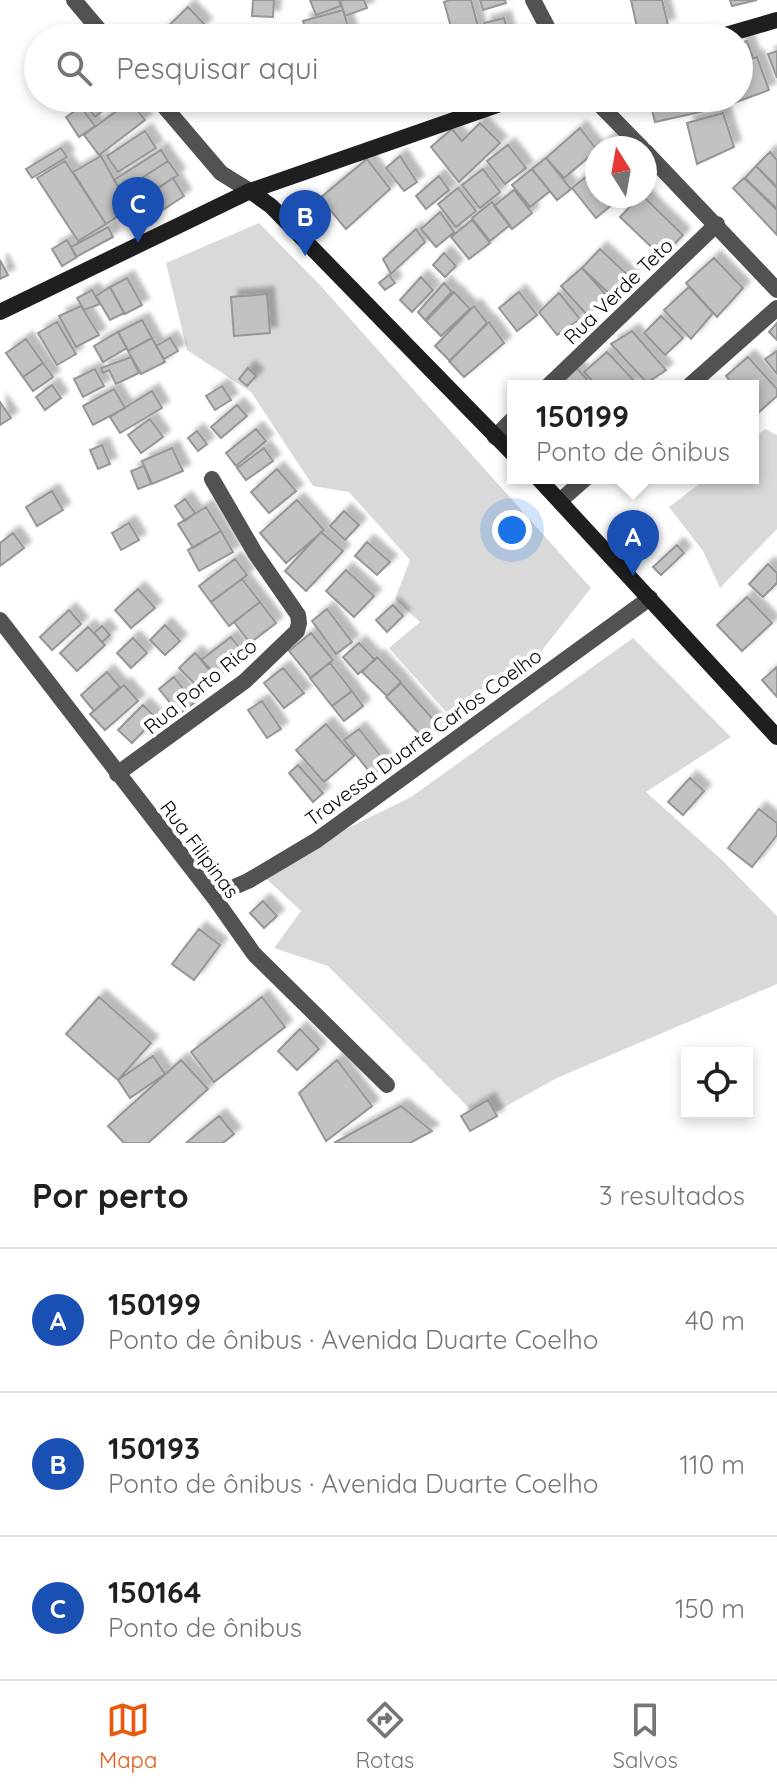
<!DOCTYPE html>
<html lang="pt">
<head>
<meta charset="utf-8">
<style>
	:root { --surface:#fff; --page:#f6f6f6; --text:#202124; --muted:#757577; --line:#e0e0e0; --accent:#ea580c }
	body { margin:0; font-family:Quicksand,sans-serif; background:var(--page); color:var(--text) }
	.controls { position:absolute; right:24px; bottom:24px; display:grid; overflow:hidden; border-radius:0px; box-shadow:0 4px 12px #0003 }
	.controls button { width:72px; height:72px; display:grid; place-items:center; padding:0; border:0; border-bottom:2px solid var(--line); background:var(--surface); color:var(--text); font:40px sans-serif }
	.compass { position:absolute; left:585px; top:136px; width:72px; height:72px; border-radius:50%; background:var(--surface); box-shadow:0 4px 12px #0003; rotate:349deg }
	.you { position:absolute; left:512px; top:530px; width:28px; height:28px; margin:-20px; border:6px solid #fff; border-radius:50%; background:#1a73e8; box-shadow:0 0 0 12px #1a73e833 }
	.badge { display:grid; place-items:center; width:52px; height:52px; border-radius:50%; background:var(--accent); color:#fff; font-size:26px; font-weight:700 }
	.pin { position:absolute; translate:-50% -66px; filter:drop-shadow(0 2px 4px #0008) }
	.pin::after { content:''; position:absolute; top:42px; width:28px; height:24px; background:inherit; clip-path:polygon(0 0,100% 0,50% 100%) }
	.popup { position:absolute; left:507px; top:380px; width:252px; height:104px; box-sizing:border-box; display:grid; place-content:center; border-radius:0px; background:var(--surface); filter:drop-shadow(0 2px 6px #0005); font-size:26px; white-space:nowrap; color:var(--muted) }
	.popup b { font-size:30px; color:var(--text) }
	.popup::after { content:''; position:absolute; left:50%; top:100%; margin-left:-16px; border:16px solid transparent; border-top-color:var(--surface) }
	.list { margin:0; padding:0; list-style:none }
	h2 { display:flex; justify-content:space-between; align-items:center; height:104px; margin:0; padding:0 32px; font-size:34px }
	h2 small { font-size:26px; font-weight:400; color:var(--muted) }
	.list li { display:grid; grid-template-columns:52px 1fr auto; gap:24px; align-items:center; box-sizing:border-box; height:144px; padding:0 32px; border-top:2px solid var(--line) }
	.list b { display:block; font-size:30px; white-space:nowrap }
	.list p { margin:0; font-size:26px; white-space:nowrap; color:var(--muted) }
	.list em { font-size:26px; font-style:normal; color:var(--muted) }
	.icon { flex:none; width:44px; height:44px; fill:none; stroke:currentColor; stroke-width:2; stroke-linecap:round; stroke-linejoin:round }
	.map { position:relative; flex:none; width:777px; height:1143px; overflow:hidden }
	.search { position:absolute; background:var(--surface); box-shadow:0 4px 12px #0003; left:24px; right:24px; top:24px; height:88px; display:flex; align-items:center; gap:20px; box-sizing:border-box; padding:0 28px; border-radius:44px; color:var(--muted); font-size:30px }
	.sheet { height:536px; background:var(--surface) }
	nav { display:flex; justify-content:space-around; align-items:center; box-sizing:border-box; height:112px; border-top:2px solid var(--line); background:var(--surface); font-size:22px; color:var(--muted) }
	nav a { display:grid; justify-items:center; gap:4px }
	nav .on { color:var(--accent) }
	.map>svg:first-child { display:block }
</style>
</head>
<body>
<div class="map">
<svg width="777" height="1143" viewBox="0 0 777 1143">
	<defs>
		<filter id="shadow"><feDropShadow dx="7" dy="-7" stdDeviation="2" flood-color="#0004"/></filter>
	</defs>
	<rect width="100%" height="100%" fill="#fff"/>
	<!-- green -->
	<path fill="#d9d9d9" d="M259 223 319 284 591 588 536 658 448 714 389 648 420 622 395 599 410 560 349 492 313 486 251 392 187 350 166 263Z
		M765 429 777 435V529L720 588 703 551 669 507 707 478H753V439Z
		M633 638 731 737 646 792 722 860 777 916V984L557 1078 481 1120 328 966 274 948 301 911 259 872 411 797Z"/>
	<!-- building -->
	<path fill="#c2c2c2" stroke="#969696" stroke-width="2" filter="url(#shadow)" d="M253 0H274L273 17 252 16Z
		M310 0H339L341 6 316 15Z
		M340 0H364L367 8 345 16Z
		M450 0H471L481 38H454L444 2Z
		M480 0H505L506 3 483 10Z
		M631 0H662L668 25 638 32Z
		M730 0H757L732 6Z
		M188 7 205 25 191 38H161L158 36Z
		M343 10 351 37 308 38 303 21Z
		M504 18 509 38H488L484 23Z
		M747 41 753 58 739 63V43Z
		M777 51V78L768 54Z
		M757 57 769 90 720 108 716 98H739V63Z
		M80 98H118L95 117Z
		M256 98H280L266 109Z
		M649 98H706L709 110 655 122Z
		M130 101 145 120 99 155 84 135Z
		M81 107 95 126 79 137 66 117Z
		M723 113 734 147 697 164 687 123Z
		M480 123 500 143 459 182 431 147 452 129 462 141Z
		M580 128 597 150 564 178 546 158Z
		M145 131 156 148 118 172 107 156Z
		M610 139 617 148H599Z
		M508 145 526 168 505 184 487 161Z
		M61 148 67 157 32 178 26 169Z
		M161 150 168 161 122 191 114 180Z
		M597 150V166L589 157Z
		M770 152 777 160V187L756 166Z
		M101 156 130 208 106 224 73 172Z
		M400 156 417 182 404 191 386 168Z
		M546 158 571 189 557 200 532 169Z
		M367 159 390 189 346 229 320 198Z
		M65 161 106 224 78 241 37 178Z
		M168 161 178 175 131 206 122 191Z
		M756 166 777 188V209L745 178Z
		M597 168V196H622L596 218 572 188Z
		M483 169 500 192 480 208 462 185Z
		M532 169 550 191 530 207 512 185Z
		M439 176 449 190 426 209 416 196Z
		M173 178 184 196 143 223 131 206Z
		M744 178 777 210V235L733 188Z
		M458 188 476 211 456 227 438 204Z
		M514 190 532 213 512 229 494 206Z
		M640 196H643L683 235 662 257 620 217Z
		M492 202 510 225 490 241 472 218Z
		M440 212 454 232 436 247 421 229Z
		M472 220 490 243 469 259 451 237Z
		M108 227 113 237 76 257 71 247Z
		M416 229 425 242 391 274 383 259Z
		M67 240 77 257 62 266 52 249Z
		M600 249 631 278 613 297 582 268Z
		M444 253 456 266 445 277 433 265Z
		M714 258 743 288 717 317 686 283Z
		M0 260 8 275 0 279Z
		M582 268 608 297 587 315 561 286Z
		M389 275 395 283 385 290 379 283Z
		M421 277 433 290 412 312 400 300Z
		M127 278 142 305 125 314 110 287Z
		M444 283 452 292 425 320 418 312Z
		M110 287 124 313 110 320 96 296Z
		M689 287 713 313 691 339 664 310Z
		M92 290 100 304 84 310 77 298Z
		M454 292 470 309 441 336 426 321Z
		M519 292 537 315 517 331 499 308Z
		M559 293 580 319 557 335 539 312Z
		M267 294 270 333 234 336 231 297Z
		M81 306 99 335 76 347 59 316Z
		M474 306 487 323 450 361 435 346Z
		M661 316 683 338 665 355 644 333Z
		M142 320 152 338 128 351 118 332Z
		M57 322 76 354 57 365 38 333Z
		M489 322 504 343 464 377 449 361Z
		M777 323V340L769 332Z
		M632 331 666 370 647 383 611 344Z
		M118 332 127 348 103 362 94 346Z
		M152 338 165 362 141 374 128 351Z
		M170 338 178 351 164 359 156 346Z
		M26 339 43 363 23 377 6 353Z
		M777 351V374L765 359Z
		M607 352 639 386H597L584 372Z
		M131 357 139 373 116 384 109 370 103 373 101 368Z
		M748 357 777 389V396L758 413 753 407V386H734L726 376Z
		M43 363 53 377 33 391 23 377Z
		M574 365 593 386H571L562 377Z
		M248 368 256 376 247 386 239 379Z
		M95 369 104 386 83 397 74 379Z
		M52 385 61 398 45 410 36 397Z
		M222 386 231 400 215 410 206 396Z
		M114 389 125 408 93 425 83 406Z
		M152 391 162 408 120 433 110 417Z
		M0 402 11 418 0 425Z
		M237 405 247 416 221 438 211 427Z
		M150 419 163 437 141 453 128 435Z
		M256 429 266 441 236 466 226 453Z
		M197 431 207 444 198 451 188 438Z
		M102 445 110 464 98 469 90 450Z
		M172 448 183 471 152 484 142 461Z
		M264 448 273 461 246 480 237 468Z
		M144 466 151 484 138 489 131 471Z
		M277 469 296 491 269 513 251 492Z
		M52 491 63 510 37 526 26 507Z
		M185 499 195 513 185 521 175 506Z
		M297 500 324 530 286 563 260 533Z
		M206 507 221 531 193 548 178 524Z
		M344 511 359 525 345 540 330 526Z
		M129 523 139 540 121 550 112 533Z
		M221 531 233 552 199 571 188 550Z
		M321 532 343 551 306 591 285 571Z
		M13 533 24 548 0 566V543Z
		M367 542 390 562 377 575 355 556Z
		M677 545 684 553 661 575 653 567Z
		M235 559 247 575 211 602 199 586Z
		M768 564 777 573V583L763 597 749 584Z
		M346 570 374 596 354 617 326 591Z
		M242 579 260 602 229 626 211 602Z
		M138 589 155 608 131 628 115 610Z
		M747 597 772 623 742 651 717 625Z
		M260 602 276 623 250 643 234 622Z
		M393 605 403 616 387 632 376 620Z
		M327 609 352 642 336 654 312 621Z
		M69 610 81 624 52 650 40 637Z
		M165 625 180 641 165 655 150 640Z
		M102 626 110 635 102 642 94 633Z
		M88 627 105 645 77 671 60 653Z
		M311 633 333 660 311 678 289 651Z
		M231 637 245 655 216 678 201 660Z
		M133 638 147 653 131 668 117 653Z
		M359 643 375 660 358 674 343 657Z
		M195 653 218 677 203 692 179 668Z
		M377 657 401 682 387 696 362 672Z
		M330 663 352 691 332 706 310 678Z
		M777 667V697L762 680Z
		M283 668 304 693 284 708 264 683Z
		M107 672 120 687 94 711 81 695Z
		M174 677 194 703 179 714 159 689Z
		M401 683 438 725 423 738 386 697Z
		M124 685 138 701 105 730 90 714Z
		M352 691 363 706 344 721 332 706Z
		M262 701 281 729 267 738 248 710Z
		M143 705 156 718 132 743 118 730Z
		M326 724 354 756 324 782 296 750Z
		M359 729 387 764 372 775 344 740Z
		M298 765 323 793 313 802 289 773Z
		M690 778 704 791 683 815 668 802Z
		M759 809 777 823V835L752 867 728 848Z
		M263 901 277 916 264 928 250 913Z
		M199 929 220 945 194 980 172 964Z
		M99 997 151 1043 118 1080 66 1034Z
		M262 997 285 1027 214 1082 191 1052Z
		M300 1029 319 1049 297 1070 278 1051Z
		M153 1056 165 1074 130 1098 118 1080Z
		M181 1060 208 1089 148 1143H124L108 1126Z
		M337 1060 372 1106 326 1141 299 1093Z
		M488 1100 497 1116 470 1131 461 1116Z
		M401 1106 432 1131 410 1143H334Z
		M219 1116 234 1134 223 1143H186Z"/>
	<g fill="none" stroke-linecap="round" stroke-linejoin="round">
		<!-- minor -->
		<path stroke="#525252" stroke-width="16" d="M74 0 106 38
			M533 0 553 38
			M157 98 221 173 250 191
			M593 98 642 148
			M645 151 777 290
			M548 386 717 224
			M689 386 777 308
			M495 437 513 419
			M561 500 586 478
			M0 620 213 896 254 954 387 1085
			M117 774 245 681 297 631 299 623 298 615 255 553 212 479
			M213 896 248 881 317 840 650 598"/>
		<!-- secondary -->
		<path stroke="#1f1f1f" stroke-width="16" d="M715 38 777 20
			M250 191 271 206 513 454
			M0 312 250 191 517 98
			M538 478 777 737"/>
	</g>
	<g text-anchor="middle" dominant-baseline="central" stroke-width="8" stroke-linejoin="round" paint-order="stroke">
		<!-- street labels -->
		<g font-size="20" fill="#000" stroke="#fff">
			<text transform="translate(618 291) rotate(-44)">Rua Verde Teto</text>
			<text transform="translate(200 686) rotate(-39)">Rua Porto Rico</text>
			<text transform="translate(423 737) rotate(-36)">Travessa Duarte Carlos Coelho</text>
			<text transform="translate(200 849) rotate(53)">Rua Filipinas</text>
		</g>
	</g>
</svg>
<div class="controls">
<button><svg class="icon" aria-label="locate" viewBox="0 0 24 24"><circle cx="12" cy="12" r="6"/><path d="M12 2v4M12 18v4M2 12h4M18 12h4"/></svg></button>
</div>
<svg class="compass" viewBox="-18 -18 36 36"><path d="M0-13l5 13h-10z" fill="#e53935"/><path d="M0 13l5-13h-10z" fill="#757577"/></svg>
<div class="you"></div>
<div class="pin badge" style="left:633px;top:576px;background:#1a4fb4">A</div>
<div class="popup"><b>150199</b>Ponto de ônibus</div>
<div class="pin badge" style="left:305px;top:256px;background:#1a4fb4">B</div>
<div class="pin badge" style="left:138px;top:243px;background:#1a4fb4">C</div>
<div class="search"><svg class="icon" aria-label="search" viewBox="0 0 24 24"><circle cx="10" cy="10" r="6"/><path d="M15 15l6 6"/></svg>Pesquisar aqui</div>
</div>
<section class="sheet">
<h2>Por perto<small>3 resultados</small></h2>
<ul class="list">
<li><span class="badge" style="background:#1a4fb4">A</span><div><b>150199</b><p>Ponto de ônibus · Avenida Duarte Coelho</p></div><em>40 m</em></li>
<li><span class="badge" style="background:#1a4fb4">B</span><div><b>150193</b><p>Ponto de ônibus · Avenida Duarte Coelho</p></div><em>110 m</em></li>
<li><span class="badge" style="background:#1a4fb4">C</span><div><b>150164</b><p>Ponto de ônibus</p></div><em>150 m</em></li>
</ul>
</section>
<nav>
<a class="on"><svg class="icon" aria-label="map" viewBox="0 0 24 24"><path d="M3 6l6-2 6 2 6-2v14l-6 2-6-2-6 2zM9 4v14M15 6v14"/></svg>Mapa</a>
<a><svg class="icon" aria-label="directions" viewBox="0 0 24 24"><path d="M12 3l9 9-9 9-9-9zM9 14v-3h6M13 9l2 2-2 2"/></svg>Rotas</a>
<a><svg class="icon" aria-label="saved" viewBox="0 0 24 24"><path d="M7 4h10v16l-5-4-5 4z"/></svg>Salvos</a>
</nav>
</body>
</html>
